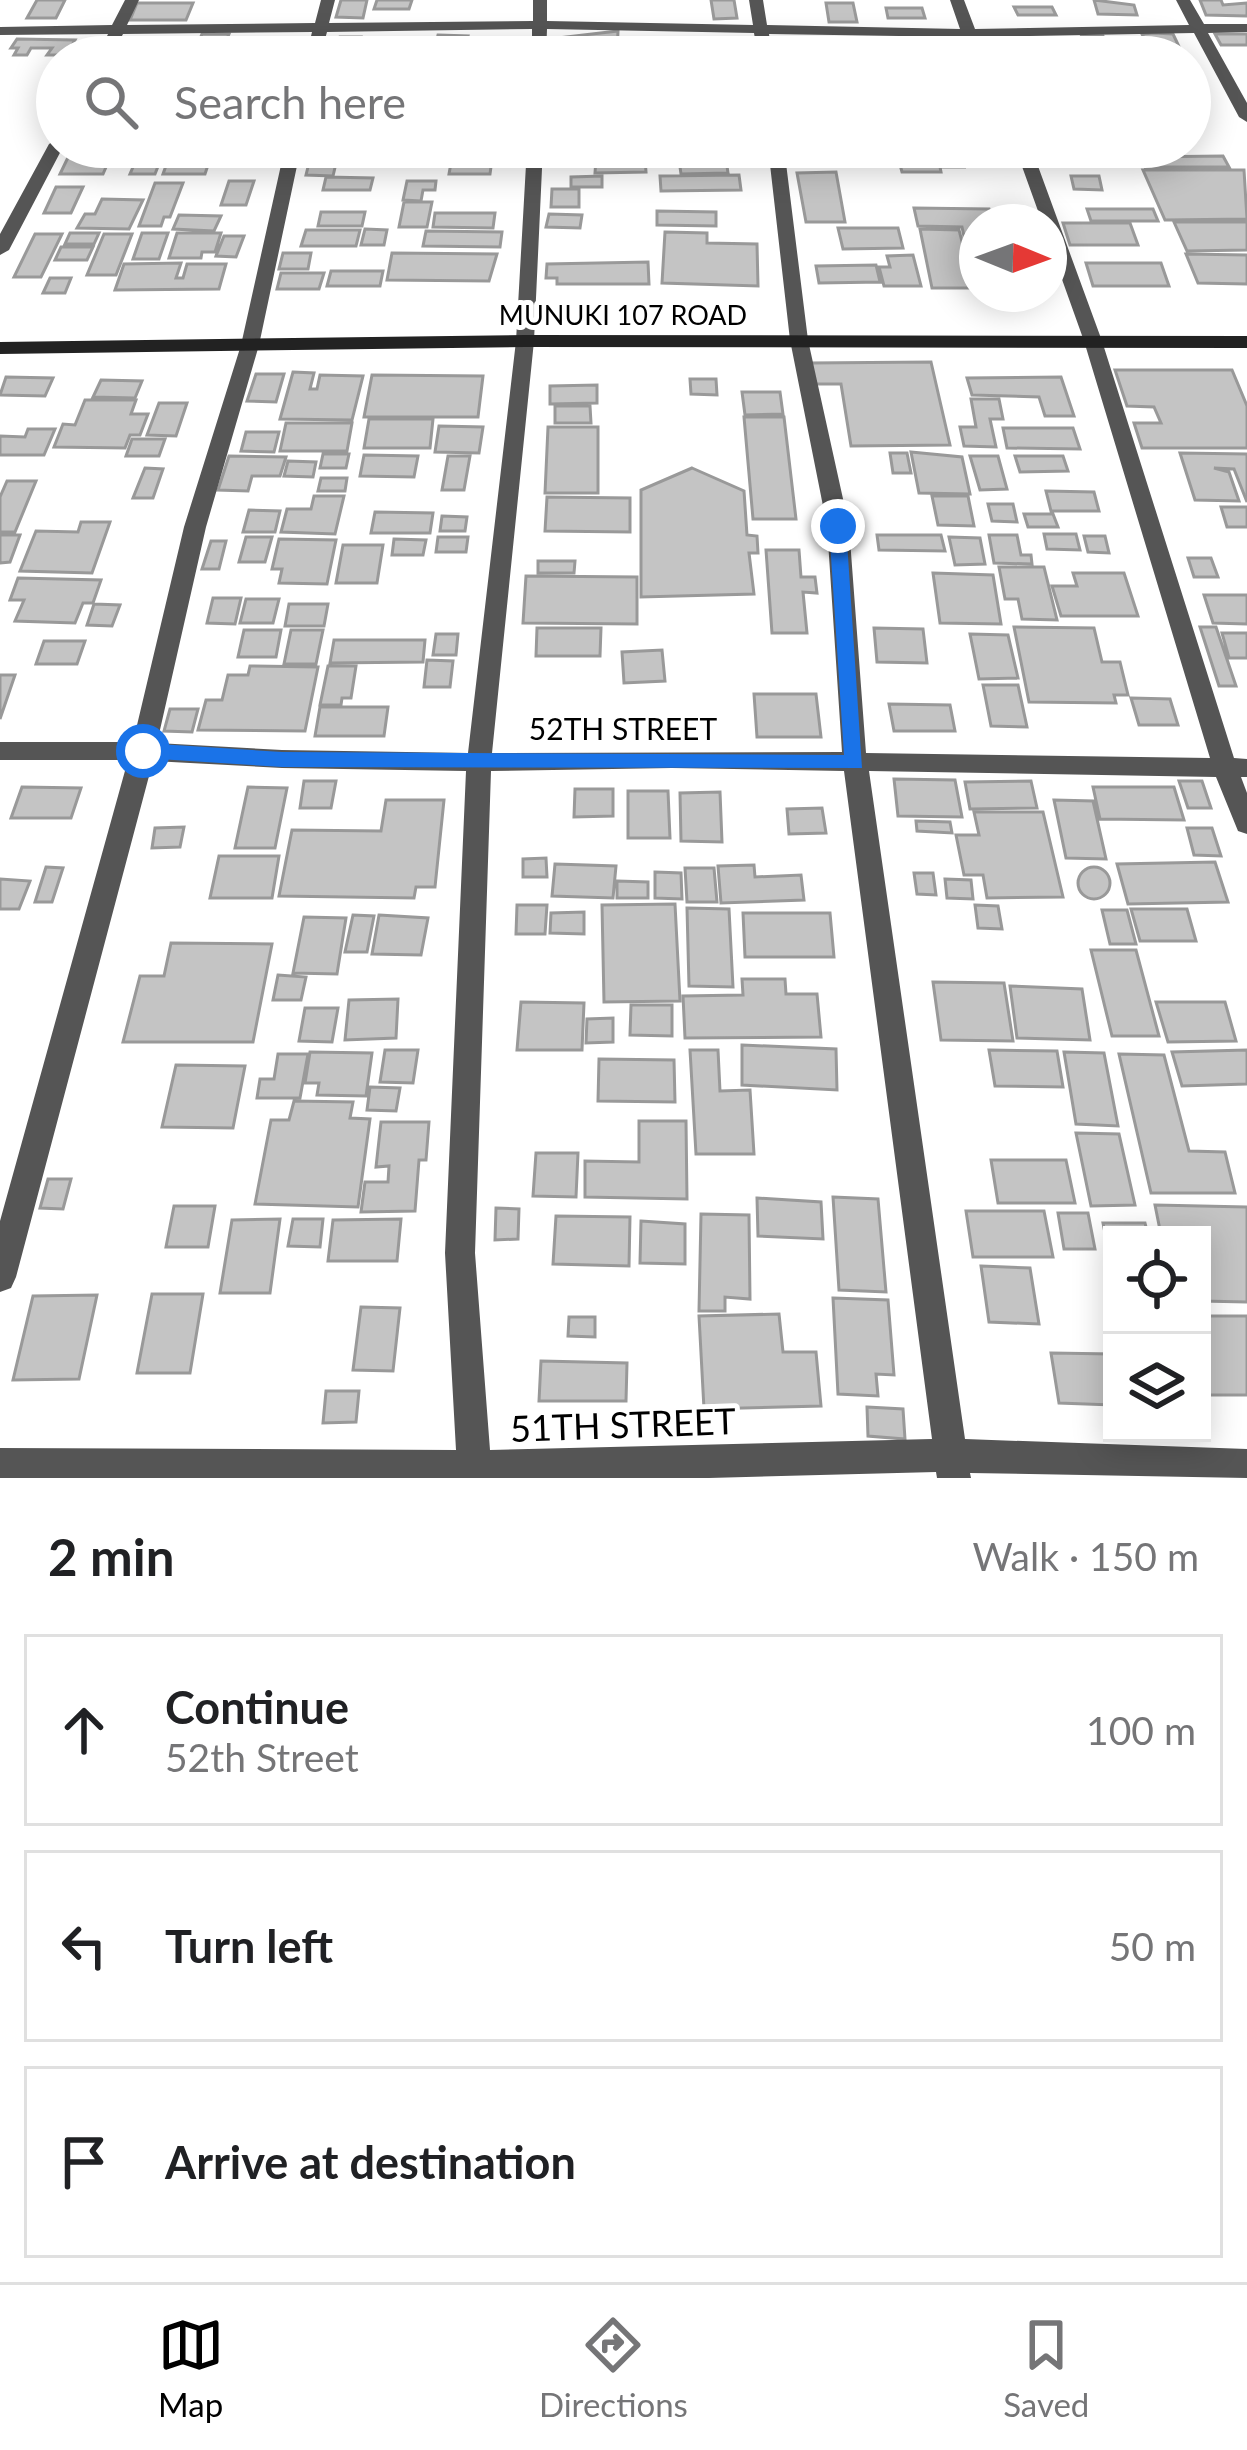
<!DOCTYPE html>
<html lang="en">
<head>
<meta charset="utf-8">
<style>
	:root { --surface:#fff; --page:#f2f2f2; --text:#202124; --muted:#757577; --line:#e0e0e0; --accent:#000 }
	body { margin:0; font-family:Lato,sans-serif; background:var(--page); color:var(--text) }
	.controls { position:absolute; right:36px; bottom:36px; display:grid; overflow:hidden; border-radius:0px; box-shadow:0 6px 30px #0003 }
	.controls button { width:108px; height:108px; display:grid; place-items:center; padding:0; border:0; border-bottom:3px solid var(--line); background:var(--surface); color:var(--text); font:60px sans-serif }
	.compass { position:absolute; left:959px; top:204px; width:108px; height:108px; border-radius:50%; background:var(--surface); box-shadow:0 6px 30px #0003; rotate:91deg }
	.stop { position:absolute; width:36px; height:36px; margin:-27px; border:9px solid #1a73e8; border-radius:50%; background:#fff }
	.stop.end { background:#1a73e8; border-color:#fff; box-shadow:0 3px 12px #0008 }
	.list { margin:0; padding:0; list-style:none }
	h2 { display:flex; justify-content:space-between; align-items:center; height:156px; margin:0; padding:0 48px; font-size:51px }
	h2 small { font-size:39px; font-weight:400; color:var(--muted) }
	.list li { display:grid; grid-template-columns:78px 1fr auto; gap:36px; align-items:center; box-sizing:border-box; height:192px; margin:0 24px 24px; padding:0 24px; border:3px solid var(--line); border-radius:0px }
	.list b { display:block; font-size:45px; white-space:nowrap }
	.list p { margin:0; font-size:39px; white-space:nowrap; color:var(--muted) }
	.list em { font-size:39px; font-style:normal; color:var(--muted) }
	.icon { flex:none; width:66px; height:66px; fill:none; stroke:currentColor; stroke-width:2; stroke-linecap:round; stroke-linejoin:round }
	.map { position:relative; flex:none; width:1247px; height:1478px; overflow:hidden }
	.search { position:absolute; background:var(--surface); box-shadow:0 6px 30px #0003; left:36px; right:36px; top:36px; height:132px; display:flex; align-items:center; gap:30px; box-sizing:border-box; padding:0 42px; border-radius:66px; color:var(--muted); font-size:45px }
	.sheet { height:804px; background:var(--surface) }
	nav { display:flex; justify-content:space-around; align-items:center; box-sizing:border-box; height:168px; border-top:3px solid var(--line); background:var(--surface); font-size:33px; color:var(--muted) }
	nav a { display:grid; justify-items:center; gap:6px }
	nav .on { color:var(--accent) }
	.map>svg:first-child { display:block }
</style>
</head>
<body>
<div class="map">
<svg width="1247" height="1478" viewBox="0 0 1247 1478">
	<rect width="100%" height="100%" fill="#fff"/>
	<!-- building -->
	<path fill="#c4c4c4" stroke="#999" stroke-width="3" d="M37 0H65L56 18H27Z
		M341 0H367L363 18 336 17Z
		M377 0H412L409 9H374Z
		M711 0H734L737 18 714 19Z
		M1094 0 1134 5 1137 15 1098 14Z
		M1200 0H1221L1223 5 1247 3V16L1206 15Z
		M137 3H193L186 20H130Z
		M826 3H853L857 22H829Z
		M1014 7H1052L1056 15H1018Z
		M886 8H922L925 18H888Z
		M618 31 617 57H556L557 38Z
		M1154 33 1173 34 1184 57H1165L1160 46H1148L1142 34Z
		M202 34H229L224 46 200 50 204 46H197Z
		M1215 34H1247V45H1221Z
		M438 35 468 36 466 44H473L470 57H433Z
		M1082 36H1103L1110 52 1144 50 1147 57H1094Z
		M340 37H361L358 52H336Z
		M397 38H417L415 57H380L381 49H396Z
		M890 38H924L928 50 893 51Z
		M17 39 75 40 66 55H47L52 48H31L27 55H14L18 48H11Z
		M145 39 197 40 192 53H139Z
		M837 39H856L859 57H839Z
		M73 147H126L121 158H110L103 174H60Z
		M374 147H398L394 163H370Z
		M726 147H751L753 164H728Z
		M895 147H972L976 158H961L964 167H940L941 172H902Z
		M140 151H164L155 174H130Z
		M171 152H198L194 162H209L205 174H163Z
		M469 152H493L490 174H449L451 163H468Z
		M1223 156 1229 167H1145L1140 157Z
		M645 158 646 172 595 173 596 159Z
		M310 159H337L333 176 306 175Z
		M726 159 728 173 681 174 679 160Z
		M1143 170H1244L1247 219 1165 220Z
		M836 172 845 222H806L797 173Z
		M739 175 741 190 661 191 660 176Z
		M602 176V187H571V177Z
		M1071 176H1099L1102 190 1074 189Z
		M326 177 373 178 370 190H323Z
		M229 181H254L246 205H221Z
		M407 181H436L435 190H423L421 201 403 200Z
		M155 183H183L170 217H164L161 226H139Z
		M56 187H83L71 213H44Z
		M552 189H579V207H551Z
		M102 199 143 200 129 229 77 228 85 214H95Z
		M404 202H432L427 227H399Z
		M914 208 989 209 992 222H977V241H965L962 227 918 226Z
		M1087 209H1153L1158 221H1091Z
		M657 211 716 212V226L657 225Z
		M321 212H365L362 226H318Z
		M435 213H495L493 228 433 227Z
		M549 214 582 215 580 228 546 227Z
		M179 215 221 216 214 231 173 229Z
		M1174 222H1247V250L1187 251Z
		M1063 223H1130L1138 245H1070Z
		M838 228H898L903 248 843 249Z
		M365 229 387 230 384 245H361Z
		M920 229 959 230 968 265H974L977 288H932Z
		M306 230H360L356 246H301Z
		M426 231 502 232 500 247 423 246Z
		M665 232 707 233V243L757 244 758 286 662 283Z
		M70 233H99L94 244H65Z
		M142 233H168L159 259H133Z
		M177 233H221L215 252H202L201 258H169Z
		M35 234H62L41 277H14Z
		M104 234H132L116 275H87Z
		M224 236H244L236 257 216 256Z
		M61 247H93L87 260H55Z
		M283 253H311L308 269H279Z
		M392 253 497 254 489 281 387 280Z
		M1186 254 1247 255V284L1198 283Z
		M913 255 921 286H884L879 267H890L887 256Z
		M648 262 649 284H557V278H546L547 264Z
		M181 263 176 278H183L187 264H226L219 289 115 290 124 264Z
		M1086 263H1161L1169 286H1093Z
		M876 265 880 282 819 283 816 266Z
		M331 271H383L380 286H327Z
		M281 273H324L319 289H277Z
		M50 278H71L65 293H43Z
		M931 362 950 445 851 446 841 384H813L810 363Z
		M1115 370H1232L1247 406V448H1142L1134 423H1161L1154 407 1127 406Z
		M293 372 314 373 310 389H317L320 375 363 376 352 420 280 419Z
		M256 374H284L276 402 247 401Z
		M372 375 483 376 478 417H364Z
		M6 377 53 378 45 396 0 395Z
		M1061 377 1074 416H1045L1039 397 972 395 967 378Z
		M690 379H716L717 395 691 394Z
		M101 380 142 381 135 398 93 397Z
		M597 385V403L550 404V386Z
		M742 392H780L783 414 745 415Z
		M971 399H999L1003 419H990L996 447 964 446 960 427H976Z
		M85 400H136L131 414H148L140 435H130L125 448 54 447 63 424 75 425Z
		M159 403H187L176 436 147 435Z
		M555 406H590L591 423H555Z
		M744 417H784L796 519H753Z
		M369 419H433L430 448H364Z
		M286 423H352L347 451H280Z
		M439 426 483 427 479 453 435 452Z
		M548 427H598V493H545Z
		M1003 428H1073L1080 449 1007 448Z
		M28 429H55L44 455H0V436L25 437Z
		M246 432H279L274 452 241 451Z
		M132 439H165L159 456H126Z
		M911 452 962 457 970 494 919 493Z
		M890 453H907L911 473H893Z
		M1180 453 1247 454V502L1234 469 1214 468 1229 472 1239 501 1195 500Z
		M323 454H349L346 468H320Z
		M364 455 418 456 414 477 360 476Z
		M229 456 286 457 280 476H252L248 491 218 490Z
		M448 456H470L464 490H442Z
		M970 456H998L1007 489 980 490Z
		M1015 456H1063L1068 471 1020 472Z
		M288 461 316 462 313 477 284 476Z
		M145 468 163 469 153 498H133Z
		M692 468 744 491 747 535 757 536 758 553H749L754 594 641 597V490Z
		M321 478H347L345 491H318Z
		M7 481H36L15 532H0V497Z
		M1046 491 1094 492 1099 511H1051Z
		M314 496H344L335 534 281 532 287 509H311Z
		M932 496H968L974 526 938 525Z
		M547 497 630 498V532L545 531Z
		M988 504H1013L1017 522 992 521Z
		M1221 507H1247V527H1227Z
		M249 510 280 511 275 532H243Z
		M375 512 433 513 430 533H371Z
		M1024 514H1053L1058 527H1028Z
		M442 516 467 517 465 531H440Z
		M81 522H110L92 573 20 571 36 531 78 532Z
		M1044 534H1076L1080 550 1047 549Z
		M0 535H20L10 562 0 563Z
		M877 535H941L945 551 879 550Z
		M989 535H1017L1021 555H1031L1032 564 994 563Z
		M1084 536H1105L1109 553 1088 552Z
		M246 537H272L265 562H239Z
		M438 537H468L466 552H436Z
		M949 537 980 538 985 564 955 565Z
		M279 539 336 540 327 584 279 583 282 569H272Z
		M394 539 426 540 423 555H392Z
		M211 541H226L219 569H202Z
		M343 545H383L377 583H336Z
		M766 550H799L801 577H815L817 593 803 592 807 633H772Z
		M1188 558H1211L1218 577H1194Z
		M538 561H575L574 573H538Z
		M999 567H1044L1057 620 1022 619 1018 599H1005Z
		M933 573 993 575 1001 624 940 623Z
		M1073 573H1124L1138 616H1061L1052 586H1077Z
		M526 576 637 577V624L523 623Z
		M18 578 101 580 93 603H83L75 623 15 621 24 600H10Z
		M1204 595H1247V624L1213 623Z
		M213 598H241L235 624 207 623Z
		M246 599H279L273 623H240Z
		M94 604 120 605 112 626 87 625Z
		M289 604H328L324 626H285Z
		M1014 627 1094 628 1102 662H1120L1128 695H1114L1116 703 1029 702Z
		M1200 627H1216L1236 686H1219Z
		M537 628H601L600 656H536Z
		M874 628 923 629 927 663 877 662Z
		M244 630H281L276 657H238Z
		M291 630H323L316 664H284Z
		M1222 633H1247V658H1229Z
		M436 634H458L456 655H433Z
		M970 634 1008 635 1018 678 979 679Z
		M334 640H425L423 662 330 663Z
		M44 641H85L77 664H36Z
		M662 650 665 681 624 683 622 652Z
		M427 660 453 661 450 687H424Z
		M250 666 318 667 305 731 198 730 206 700H222L228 675H248Z
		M328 666H356L351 698H342L341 705H320Z
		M0 675H15L0 719Z
		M983 685H1018L1027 727 991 726Z
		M754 694H816L821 737H757Z
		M1131 698 1170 699 1178 725H1139Z
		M889 704 950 705 955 731H894Z
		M320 707H388L384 736H315Z
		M170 709H198L192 732 164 731Z
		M894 779 955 780 962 817 898 816Z
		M304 781H336L331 808H300Z
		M1031 781 1037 808 970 809 965 782Z
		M1179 781H1202L1211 808H1188Z
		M22 787 81 788 71 818H11Z
		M248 787 287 788 275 848H235Z
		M1093 787H1174L1184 820 1100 819Z
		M575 789H613V816L574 817Z
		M628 791H668L670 838H628Z
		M720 792 722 842 681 841 680 793Z
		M386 800H444L435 887H416L414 898 279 896 292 830 381 831Z
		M1054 800 1093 801 1106 859 1066 858Z
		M822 808 826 833 789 834 787 809Z
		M974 812H1043L1063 897 987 898 983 875H964L956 835H979Z
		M916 821 950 822 952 833 917 831Z
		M184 827 180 847 152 848 155 828Z
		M1187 828H1212L1221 856 1194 855Z
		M219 856H279L272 898H210Z
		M546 858 547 877H523V859Z
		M1215 862 1228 902 1128 904 1117 864Z
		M555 864 616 866 613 898 552 896Z
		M754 865 755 877 801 875 804 900 721 903 718 866Z
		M46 867 63 868 52 902H35Z
		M1078 883a16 16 0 1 1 32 0a16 16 0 1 1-32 0Z
		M685 868H714L717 902H687Z
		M655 872 681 873 682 899 655 898Z
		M914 873H933L936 895 917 894Z
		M0 879 30 881 19 909H0Z
		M945 879 971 880 973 899 947 898Z
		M617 881 648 882V898H617Z
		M675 904 680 1001 604 1002 602 905Z
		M517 905H547L545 934H516Z
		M975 905 998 906 1002 929 978 928Z
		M687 908 729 909 733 987 689 986Z
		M1131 909H1187L1196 941H1140Z
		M1102 910H1127L1136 944H1110Z
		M584 912V934L550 933 551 913Z
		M743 913H830L834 957H745Z
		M353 915 374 916 367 952H345Z
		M379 915 428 918 421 955 372 954Z
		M304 917 346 918 337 974 293 973Z
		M171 943 272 944 253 1042H123L140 976H164Z
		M1091 950H1136L1159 1036H1112Z
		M278 975 306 977 301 1000H273Z
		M742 979H785L786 994H817L821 1037 685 1038 683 996 743 995Z
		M933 982 1004 983 1013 1041 941 1040Z
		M1010 986 1082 989 1090 1040 1017 1038Z
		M398 999 396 1038 345 1040 349 1000Z
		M521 1002 584 1003 582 1050H517Z
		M1156 1002H1225L1236 1041 1168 1042Z
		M631 1005H672V1036L630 1035Z
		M305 1008H338L332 1042 299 1041Z
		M613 1018V1042L586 1043 587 1019Z
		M742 1045 836 1049 837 1090 742 1085Z
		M385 1050H418L413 1083 380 1082Z
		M690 1050H718L720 1091 750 1090 754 1154H696Z
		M989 1050 1057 1051 1063 1087 995 1086Z
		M1247 1050V1084L1182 1086 1172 1052Z
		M310 1052 372 1053 366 1096 317 1095 319 1083H305Z
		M1064 1052 1104 1053 1118 1126 1076 1124Z
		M278 1054H308L300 1098H257L260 1079H274Z
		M1119 1054 1164 1055 1189 1151 1225 1152 1235 1193H1151Z
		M599 1059 674 1060 675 1102 598 1101Z
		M176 1065 245 1066 233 1128 162 1127Z
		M370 1087 400 1088 396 1111 367 1110Z
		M294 1101 353 1102 350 1118 370 1119 358 1207 255 1204 271 1120H289Z
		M639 1121H686L687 1199 585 1197V1161L639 1162Z
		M381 1122H429L426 1160H419L415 1211 361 1212 365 1182H388L389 1166 376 1167Z
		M1076 1133 1119 1134 1135 1205 1091 1206Z
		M536 1153H578L576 1197 533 1196Z
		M991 1160H1066L1075 1203H998Z
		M48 1179H71L63 1209 40 1208Z
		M833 1197 878 1199 886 1292 839 1290Z
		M757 1198 821 1202 823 1239 758 1236Z
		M1155 1205 1247 1207V1302L1202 1301V1235H1161Z
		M174 1206H215L208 1247H166Z
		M496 1208 519 1209 518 1239 495 1240Z
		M966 1211H1044L1053 1257H973Z
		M1058 1213H1088L1095 1249H1064Z
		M701 1214 749 1215 750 1299 725 1297V1311H699Z
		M556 1216 630 1217 629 1266 553 1264Z
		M280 1219 270 1293H220L232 1220Z
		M293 1219H323L320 1247 288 1246Z
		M401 1219 397 1261H328L333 1220Z
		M641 1221 685 1224V1264L640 1263Z
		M1103 1223H1145L1148 1235H1112V1268Z
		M981 1266 1030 1268 1039 1324 989 1322Z
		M152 1294H203L190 1373H137Z
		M97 1295 79 1379 13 1380 33 1296Z
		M833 1298 888 1300 894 1375 876 1374 878 1396 838 1394Z
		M361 1307 400 1308 393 1371 353 1370Z
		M779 1314 783 1352H816L821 1406 704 1409 699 1316Z
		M1202 1316H1247V1395H1209L1202 1367Z
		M569 1317H595V1337L568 1336Z
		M1051 1353 1112 1354V1405L1059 1403Z
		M541 1361 627 1363 626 1401H539Z
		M326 1391H359L356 1422 323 1423Z
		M867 1407 903 1409 905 1439 868 1436Z"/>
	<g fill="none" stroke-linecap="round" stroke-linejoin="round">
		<!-- street -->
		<path fill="#555" fill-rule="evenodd" d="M125 0H139L127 25 315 23 321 0H335L329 23 533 21V0H547V21L753 25 749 0H763L767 25 960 29 950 0H964L975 29 1189 25 1176 0H1190L1204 24H1247V32L1208 33 1247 103V122L1239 117 1194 33 978 37 985 57H971L964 37 769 34 772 57H758L754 33 547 29 546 57H532V29L327 32 320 57H306L312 32 123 34 111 57H97L108 34 0 35V27L112 25Z
			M57 139V147H63L9 250 0 255V234L49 144Z
			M285 147H301L259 345 206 527 157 743 282 750 468 753 516 341 527 147H543L534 341 492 753 842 752 827 526 790 340 768 147H784L808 340 849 526 866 753 1210 758 1084 341 1049 243V222H1042L1015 147H1031L1102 341 1234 758 1247 759V777H1241L1247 793V834L1238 831 1216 777 869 771 965 1439 1247 1449V1478L970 1473 971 1478H937L936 1472 709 1478H0V1448L456 1450 445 1253 466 771 282 768 153 761 16 1277 11 1288 0 1292V1221L128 760H0V742H133L184 527 241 345ZM672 768 844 771 932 1439 490 1450 475 1253 491 771Z"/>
		<!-- secondary -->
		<path fill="#222" fill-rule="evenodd" d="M525 335 1247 336V348L525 347 0 354V342Z"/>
	</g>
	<!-- route -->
	<path fill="#1a73e8" d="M838 521 846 526 862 768 282 767 143 758 133 751 143 743 282 752 844 755 829 526Z"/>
	<g text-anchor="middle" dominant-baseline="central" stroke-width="10" stroke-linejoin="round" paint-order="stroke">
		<!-- far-street labels -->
		<g font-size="27" fill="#000" stroke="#fff">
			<text x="623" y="314">MUNUKI 107 ROAD</text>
		</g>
		<!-- street labels -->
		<g font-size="30" fill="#000" stroke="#fff">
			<text x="623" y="728">52TH STREET</text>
		</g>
		<!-- near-street labels -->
		<g font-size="36" fill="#000" stroke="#fff">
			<text transform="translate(623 1424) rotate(-2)">51TH STREET</text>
		</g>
	</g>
</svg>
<div class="controls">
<button><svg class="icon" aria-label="locate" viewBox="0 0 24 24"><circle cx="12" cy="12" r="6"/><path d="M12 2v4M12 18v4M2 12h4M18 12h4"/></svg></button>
<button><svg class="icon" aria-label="layers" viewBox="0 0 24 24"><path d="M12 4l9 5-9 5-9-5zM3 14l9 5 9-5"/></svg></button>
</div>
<svg class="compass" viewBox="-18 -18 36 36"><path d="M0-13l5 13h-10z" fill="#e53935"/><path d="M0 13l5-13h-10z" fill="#757577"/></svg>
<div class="stop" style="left:143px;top:751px"></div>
<div class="stop end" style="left:838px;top:526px"></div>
<div class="search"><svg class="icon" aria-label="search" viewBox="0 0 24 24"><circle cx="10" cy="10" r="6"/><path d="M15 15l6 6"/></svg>Search here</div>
</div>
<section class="sheet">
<h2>2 min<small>Walk · 150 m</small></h2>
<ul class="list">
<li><svg class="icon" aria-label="ahead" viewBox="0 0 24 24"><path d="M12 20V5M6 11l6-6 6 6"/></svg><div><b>Continue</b><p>52th Street</p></div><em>100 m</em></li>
<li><svg class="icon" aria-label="left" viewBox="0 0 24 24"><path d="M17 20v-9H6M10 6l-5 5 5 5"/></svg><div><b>Turn left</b></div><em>50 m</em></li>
<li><svg class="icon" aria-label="arrive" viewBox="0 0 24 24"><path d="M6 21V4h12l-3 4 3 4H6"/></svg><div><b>Arrive at destination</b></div></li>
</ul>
</section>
<nav>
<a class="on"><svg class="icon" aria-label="map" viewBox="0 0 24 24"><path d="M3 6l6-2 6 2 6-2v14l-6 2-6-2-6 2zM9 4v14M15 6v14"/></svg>Map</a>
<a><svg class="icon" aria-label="directions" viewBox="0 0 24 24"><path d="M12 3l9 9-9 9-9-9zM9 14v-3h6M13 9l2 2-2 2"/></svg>Directions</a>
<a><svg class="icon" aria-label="saved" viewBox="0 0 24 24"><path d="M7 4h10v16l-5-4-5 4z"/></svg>Saved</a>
</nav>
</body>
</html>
